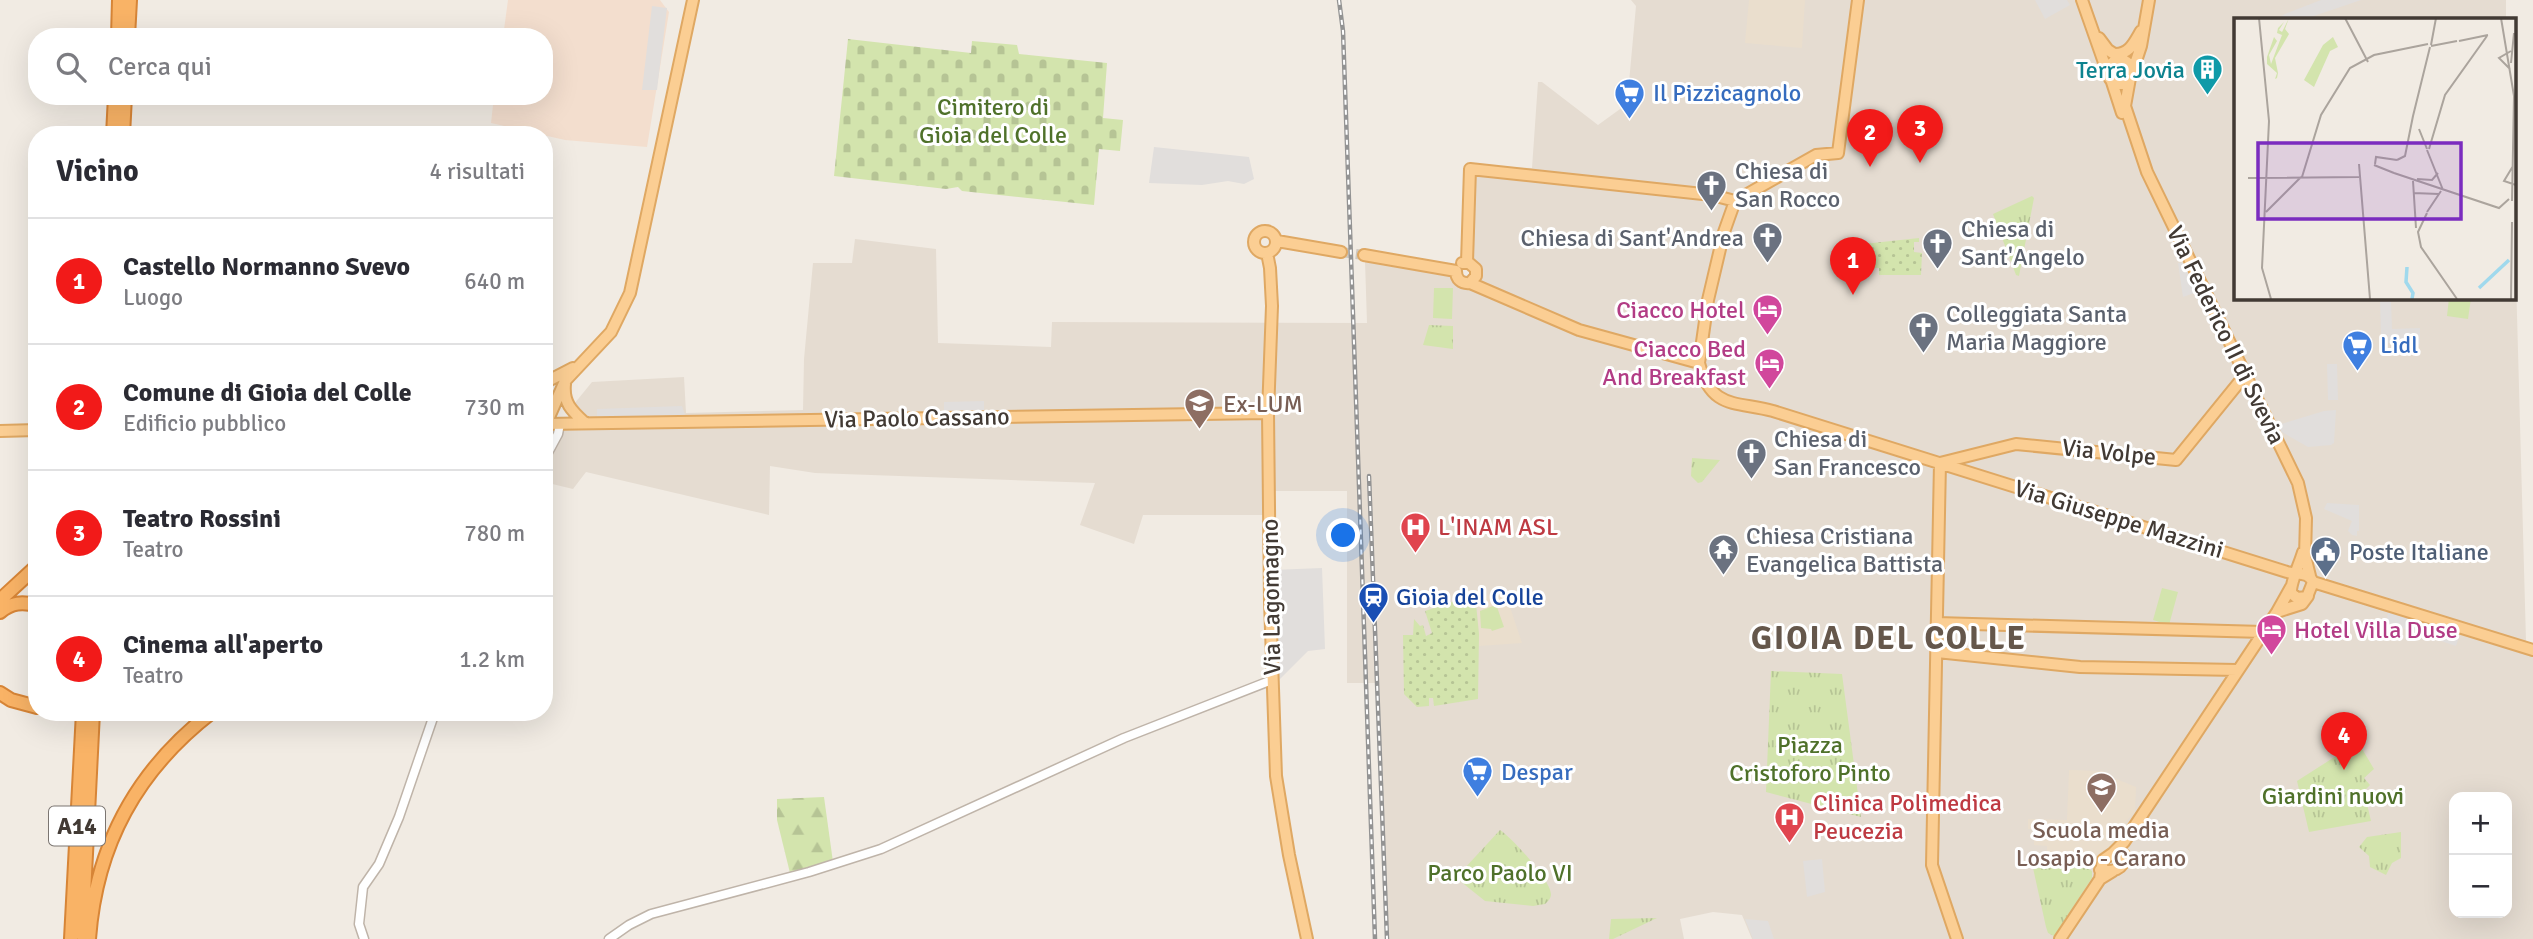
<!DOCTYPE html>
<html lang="it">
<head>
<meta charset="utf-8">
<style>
	:root { --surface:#fff; --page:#f2f2f3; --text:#2b2b33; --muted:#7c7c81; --line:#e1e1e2; --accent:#f21a19 }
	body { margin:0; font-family:Signika,sans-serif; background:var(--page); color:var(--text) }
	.controls { position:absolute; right:21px; bottom:21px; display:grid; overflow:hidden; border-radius:14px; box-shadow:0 7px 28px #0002 }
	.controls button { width:63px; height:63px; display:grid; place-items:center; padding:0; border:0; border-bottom:2px solid var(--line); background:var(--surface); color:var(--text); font:35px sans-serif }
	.you { position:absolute; left:1344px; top:536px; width:24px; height:24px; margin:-18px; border:5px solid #fff; border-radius:50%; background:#1a73e8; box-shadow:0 0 0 10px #1a73e833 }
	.badge { display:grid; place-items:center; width:46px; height:46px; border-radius:50%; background:var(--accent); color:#fff; font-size:23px; font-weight:700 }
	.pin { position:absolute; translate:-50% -58px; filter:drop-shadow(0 2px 4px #0008) }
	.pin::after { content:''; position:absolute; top:37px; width:24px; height:21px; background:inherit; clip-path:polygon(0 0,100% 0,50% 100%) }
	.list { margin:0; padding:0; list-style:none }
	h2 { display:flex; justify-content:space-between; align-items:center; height:91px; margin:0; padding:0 28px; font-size:30px }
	h2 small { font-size:23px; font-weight:400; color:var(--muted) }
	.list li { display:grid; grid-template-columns:46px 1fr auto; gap:21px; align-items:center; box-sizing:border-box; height:126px; padding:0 28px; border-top:2px solid var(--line) }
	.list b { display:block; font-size:26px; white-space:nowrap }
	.list p { margin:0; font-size:23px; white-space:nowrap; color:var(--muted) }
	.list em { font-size:23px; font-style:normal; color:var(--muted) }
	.icon { flex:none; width:38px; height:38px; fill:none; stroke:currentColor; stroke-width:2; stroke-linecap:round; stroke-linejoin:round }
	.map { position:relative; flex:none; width:2533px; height:939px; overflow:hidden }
	.search { position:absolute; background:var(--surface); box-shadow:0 7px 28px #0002; left:28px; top:28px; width:525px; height:77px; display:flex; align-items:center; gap:18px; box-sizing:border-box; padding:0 24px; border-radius:28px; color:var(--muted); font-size:26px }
	.panel { position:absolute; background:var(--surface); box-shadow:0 7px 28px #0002; left:28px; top:126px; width:525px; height:595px; border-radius:28px }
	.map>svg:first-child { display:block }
</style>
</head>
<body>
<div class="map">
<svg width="2533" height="939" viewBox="0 0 2533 939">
	<defs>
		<pattern id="grass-tufts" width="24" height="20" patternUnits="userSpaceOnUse" patternTransform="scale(1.75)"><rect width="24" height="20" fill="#d3e4ad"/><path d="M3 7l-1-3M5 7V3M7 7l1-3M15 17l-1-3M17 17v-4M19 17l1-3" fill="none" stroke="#b6c495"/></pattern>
		<pattern id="forest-firs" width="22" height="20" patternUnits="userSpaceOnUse" patternTransform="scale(1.75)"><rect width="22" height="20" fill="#d3e4ad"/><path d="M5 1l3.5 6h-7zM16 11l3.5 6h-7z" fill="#b6c495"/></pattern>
		<pattern id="cemetery-stones" width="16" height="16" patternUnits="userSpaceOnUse" patternTransform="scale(1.75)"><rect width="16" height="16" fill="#d3e4ad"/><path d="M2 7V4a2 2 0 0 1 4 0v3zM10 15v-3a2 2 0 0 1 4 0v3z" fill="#b6c495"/></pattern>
		<pattern id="garden-dots" width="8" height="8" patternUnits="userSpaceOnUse" patternTransform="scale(1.75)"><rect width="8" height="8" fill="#d3e4ad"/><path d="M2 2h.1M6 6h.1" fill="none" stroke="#b6c495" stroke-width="1.8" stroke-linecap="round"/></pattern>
	</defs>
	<rect width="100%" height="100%" fill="#f1ebe3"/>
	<!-- residential -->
	<path fill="#e5dcd1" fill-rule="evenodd" d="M1631 0H2506V19H2236V298H2514V206L2526 641 2533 644V939H1752L1742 915 1713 912 1680 919 1684 939H1388L1379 683H1347V491H1270V515H1143L1134 544 1080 525 1095 483 815 473 770 466 769 515 586 472 573 489 544 482V451L557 441 563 428 579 429 574 404 592 382 684 377 686 413 803 410 804 359 813 263H852L855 239 936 249 938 343 1051 347 1052 322 1367 323 1365 261 1471 276 1475 166 1532 168 1538 82H1542L1598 125 1627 104 1636 6ZM2454 797H2507V913H2454Z"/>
	<!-- commercial -->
	<path fill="#f3dece" d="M508 0H660L669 12 647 147 565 140 491 123 494 96H544V37H503Z"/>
	<!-- education -->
	<path fill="#eadecd" d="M1749 0H1805L1802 48 1745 43Z
		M1499 592 1506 595 1522 643 1479 646 1477 599Z
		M2069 770 2104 771V774L2136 787 2135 813 2128 819 2114 844 2101 857H2047V846L2034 845V829H2028V819L2067 820Z"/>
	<!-- grass -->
	<path fill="url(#grass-tufts)" d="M2032 196 2034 198 2019 276 2016 275 1993 214Z
		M1429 325 1453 326V349L1423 345Z
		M1692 458 1720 460 1702 482 1698 483 1691 476Z
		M1771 671 1842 674 1861 817 1766 792Z
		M2358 742 2374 769 2364 778 2370 785 2364 791 2371 821 2309 832 2297 781Z
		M1500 830C1512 838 1552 881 1551 895 1550 900 1548 901 1545 904L1533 906 1485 901 1460 881 1466 874 1463 870Z
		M2401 832V858L2392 863 2386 875 2370 867 2369 856 2359 847 2367 837Z
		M2033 868H2087L2092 871V878L2054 936 2048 933 2046 927Z
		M1657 918 1613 939H1609L1611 919Z"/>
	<!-- forest -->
	<path fill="url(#forest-firs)" d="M824 797 833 862 790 873 777 820V799Z"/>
	<!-- cemetery -->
	<path fill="url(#cemetery-stones)" d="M848 39 971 53 972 41 1017 45 1019 54 1107 63 1103 118 1123 120 1120 151 1099 149 1094 205 962 191 958 187 946 189 834 176Z"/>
	<!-- garden -->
	<path fill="url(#garden-dots)" d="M1919 238V242H1914V252L1922 253 1921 275H1879V268L1845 267V246Z
		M1475 594 1479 634 1478 699 1434 706 1433 698H1429V706L1417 707 1404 694 1403 635H1413L1414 619 1420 626 1423 625 1426 636 1432 633 1425 611Z"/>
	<!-- pitch -->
	<path fill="#d3e4ad" d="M1434 288H1453L1452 319 1433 318Z
		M2449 298H2471L2468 319 2447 316Z
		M2162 588 2178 592 2169 625 2153 620Z
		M1493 606 1497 607 1504 627 1492 631 1491 629 1481 628 1480 611Z"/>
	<!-- parking -->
	<path fill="#e1dedc" d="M2035 0H2067L2070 5 2045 19Z
		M2321 0H2361L2305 19H2277L2285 14Z
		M652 6 667 8 657 90H642Z
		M1154 147 1249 157 1254 179 1244 184 1228 181 1202 185 1149 183Z
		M2178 263H2183L2197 292 2183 297Z
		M2380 300H2391L2392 329 2420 328V344L2388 343V335H2381Z
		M2327 364H2337L2338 400H2328Z
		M984 401V412H944V402Z
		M682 406 686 418 597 420V409Z
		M2336 410 2334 443 2331 445 2308 447 2280 431 2278 425 2324 411Z
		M2327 503 2359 505V531H2357V536L2352 535 2348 531 2352 521 2324 509Z
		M1322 568 1325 649 1308 651 1273 686 1272 570Z
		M2388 608 2461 631 2456 646 2387 623Z
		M1822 859 1825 892 1807 897 1803 861Z
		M1745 919 1768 921 1774 939H1753Z"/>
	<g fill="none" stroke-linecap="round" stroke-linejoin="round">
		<!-- major-tunnel -->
		<path stroke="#cec8c0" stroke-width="10" stroke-dasharray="10 5" stroke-linecap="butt" d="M1341 252 1364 255"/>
		<defs>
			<path id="minor" d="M544 460 558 434 560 424
				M364 939 359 924 363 887 379 864 399 817 435 712
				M609 939 629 925 651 914 809 872 881 849 1124 738 1272 680"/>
			<path id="major" d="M1858 0 1838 153 1816 155 1735 201 1724 232 1708 300 1699 363C1711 410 1736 401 1773 411L2287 572C2298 575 2308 571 2313 582
				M2082 0 2108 74
				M2099 38 2108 50 2125 61
				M2114 54C2129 55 2134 43 2141 31
				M2108 72a12 12 0 1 1 24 0a12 12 0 1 1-24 0Z
				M2132 73 2141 46 2149 0
				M2130 78 2125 106 2147 172 2298 483 2306 518 2305 556 2310 576
				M2111 79 2122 113
				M1254 242a11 11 0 1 1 22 0a11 11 0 1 1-22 0Z
				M1277 241 1341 252
				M1267 253 1270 268 1272 306 1268 413 1270 601 1276 776 1289 855 1307 939
				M1364 255 1456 271
				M1467 262 1470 169 1712 195 1735 201
				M1462 263H1469L1476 269V276L1470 283
				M1456 271C1456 279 1461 284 1470 283L1579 330 1699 363
				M544 383 573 368
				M565 384C563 403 572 411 585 423
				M544 424 1268 413
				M546 424 565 381 611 332 630 293 693 0
				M0 431 37 430
				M1940 463 1932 865 1957 939
				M1940 463 2016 444 2176 460 2245 375
				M2303 552C2300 563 2290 583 2291 593L2297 598 2307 597 2313 582
				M2313 582 2533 650
				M2277 612 2302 604 2308 596
				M1937 623 2263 632
				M1937 652 2080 667 2237 670
				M2113 853 2124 842 2277 612 2291 587
				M2100 870C2111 873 2125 870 2124 855L2113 853 2103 860 2100 879
				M2060 939 2100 879 2113 871"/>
			<path id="highway" d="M118 37 119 0
				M128 37 130 0
				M113 135 115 96
				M123 135 125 96
				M0 600 37 566
				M0 612C12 602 22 602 37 605
				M0 693 11 700 37 707
				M99 712H162
				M82 935 93 712
				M71 939 83 712
				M89 939C96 844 137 770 212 712"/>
		</defs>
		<!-- minor casing -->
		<use href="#minor" stroke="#bfb4a9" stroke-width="11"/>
		<!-- major casing -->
		<use href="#major" stroke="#dfa863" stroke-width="14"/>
		<!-- highway casing -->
		<use href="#highway" stroke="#d78537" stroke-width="16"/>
		<!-- minor -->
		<use href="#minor" stroke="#fff" stroke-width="8"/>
		<!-- major -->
		<use href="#major" stroke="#fbce93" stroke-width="10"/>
		<!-- highway -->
		<use href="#highway" stroke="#f9b366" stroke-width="12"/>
		<defs>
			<path id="rail" d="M1339 0 1343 31 1375 939
				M1369 476 1387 939"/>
		</defs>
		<!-- rail casing -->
		<use href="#rail" stroke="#939393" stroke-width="4.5"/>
		<!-- rail -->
		<use href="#rail" stroke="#fff" stroke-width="2" stroke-dasharray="5" stroke-linecap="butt"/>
	</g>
	<!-- icons -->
	<defs>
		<symbol id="building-pin" viewBox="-11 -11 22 30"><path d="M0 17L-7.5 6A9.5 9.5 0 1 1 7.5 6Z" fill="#0f9aa8" stroke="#fff"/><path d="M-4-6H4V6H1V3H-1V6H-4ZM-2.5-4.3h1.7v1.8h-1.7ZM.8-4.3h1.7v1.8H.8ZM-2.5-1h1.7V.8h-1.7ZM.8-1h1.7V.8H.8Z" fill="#fff"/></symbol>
		<symbol id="supermarket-pin" viewBox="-11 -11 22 30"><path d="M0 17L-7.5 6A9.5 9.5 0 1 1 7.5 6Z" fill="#3f7fe0" stroke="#fff"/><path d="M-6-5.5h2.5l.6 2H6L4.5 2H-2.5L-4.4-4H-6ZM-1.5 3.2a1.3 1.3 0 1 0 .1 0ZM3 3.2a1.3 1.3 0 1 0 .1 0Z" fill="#fff"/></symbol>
		<symbol id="church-pin" viewBox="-11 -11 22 30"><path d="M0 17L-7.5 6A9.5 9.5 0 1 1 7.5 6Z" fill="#6b7280" stroke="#fff"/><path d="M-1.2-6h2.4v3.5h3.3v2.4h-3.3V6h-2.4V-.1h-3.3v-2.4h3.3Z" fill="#fff"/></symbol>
		<symbol id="hotel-pin" viewBox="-11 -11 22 30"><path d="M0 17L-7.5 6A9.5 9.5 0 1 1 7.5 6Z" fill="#d1479c" stroke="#fff"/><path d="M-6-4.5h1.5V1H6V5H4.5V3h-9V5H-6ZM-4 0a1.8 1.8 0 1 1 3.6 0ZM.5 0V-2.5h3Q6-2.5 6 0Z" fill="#fff"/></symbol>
		<symbol id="university-pin" viewBox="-11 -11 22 30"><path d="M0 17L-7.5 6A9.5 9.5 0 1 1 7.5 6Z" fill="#8d6e63" stroke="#fff"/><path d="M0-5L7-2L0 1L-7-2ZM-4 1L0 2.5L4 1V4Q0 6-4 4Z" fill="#fff"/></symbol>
		<symbol id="hospital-pin" viewBox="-11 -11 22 30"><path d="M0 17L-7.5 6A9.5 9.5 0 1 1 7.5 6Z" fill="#e0444e" stroke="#fff"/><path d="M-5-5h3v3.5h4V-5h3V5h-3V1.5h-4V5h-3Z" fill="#fff"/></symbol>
		<symbol id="temple-pin" viewBox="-11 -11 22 30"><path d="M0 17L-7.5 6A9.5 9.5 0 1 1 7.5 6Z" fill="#6b7280" stroke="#fff"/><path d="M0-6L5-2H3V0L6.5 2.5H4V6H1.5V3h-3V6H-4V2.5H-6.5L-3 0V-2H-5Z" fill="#fff"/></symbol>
		<symbol id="civic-pin" viewBox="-11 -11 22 30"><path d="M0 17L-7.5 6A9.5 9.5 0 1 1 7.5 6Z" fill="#5c6f8a" stroke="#fff"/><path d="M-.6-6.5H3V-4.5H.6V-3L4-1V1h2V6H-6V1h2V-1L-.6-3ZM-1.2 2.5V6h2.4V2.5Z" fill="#fff"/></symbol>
		<symbol id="station-pin" viewBox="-11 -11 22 30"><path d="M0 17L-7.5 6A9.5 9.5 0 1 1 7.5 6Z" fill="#1a4fb4" stroke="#fff"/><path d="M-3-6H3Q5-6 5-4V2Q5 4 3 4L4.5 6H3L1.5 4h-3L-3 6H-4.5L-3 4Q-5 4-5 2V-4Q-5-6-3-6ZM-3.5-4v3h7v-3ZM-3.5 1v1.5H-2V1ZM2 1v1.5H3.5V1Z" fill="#fff"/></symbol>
		<symbol id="school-pin" viewBox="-11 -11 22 30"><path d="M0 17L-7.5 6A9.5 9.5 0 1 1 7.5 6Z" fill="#8d6e63" stroke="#fff"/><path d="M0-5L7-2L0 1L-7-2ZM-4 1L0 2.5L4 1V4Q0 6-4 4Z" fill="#fff"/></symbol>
	</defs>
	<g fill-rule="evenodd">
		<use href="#building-pin" x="2190" y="52" width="35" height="47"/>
		<use href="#supermarket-pin" x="1612" y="76" width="35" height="47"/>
		<use href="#church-pin" x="1694" y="168" width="35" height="47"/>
		<use href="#church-pin" x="1750" y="220" width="35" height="47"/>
		<use href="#church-pin" x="1920" y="226" width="35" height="47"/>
		<use href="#hotel-pin" x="1750" y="292" width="35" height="47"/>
		<use href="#church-pin" x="1906" y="310" width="35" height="47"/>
		<use href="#supermarket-pin" x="2340" y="328" width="35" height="47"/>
		<use href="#hotel-pin" x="1752" y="346" width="35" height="47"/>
		<use href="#university-pin" x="1182" y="386" width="35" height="47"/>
		<use href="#church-pin" x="1734" y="436" width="35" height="47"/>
		<use href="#hospital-pin" x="1398" y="510" width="35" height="47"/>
		<use href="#temple-pin" x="1706" y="532" width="35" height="47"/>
		<use href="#civic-pin" x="2308" y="534" width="35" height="47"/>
		<use href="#station-pin" x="1356" y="580" width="35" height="47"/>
		<use href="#hotel-pin" x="2254" y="612" width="35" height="47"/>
		<use href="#supermarket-pin" x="1460" y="754" width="35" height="47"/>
		<use href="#school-pin" x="2084" y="770" width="35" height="47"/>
		<use href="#hospital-pin" x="1772" y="800" width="35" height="47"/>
	</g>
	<g text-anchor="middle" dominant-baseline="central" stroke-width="6" stroke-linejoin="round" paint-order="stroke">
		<!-- shield labels -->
		<rect fill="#fff" stroke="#7b7571" stroke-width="2" x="49" y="806.5" width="56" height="39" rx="5"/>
		<g font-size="23" font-weight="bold" fill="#423a34">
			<text x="77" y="826">A14</text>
		</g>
		<!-- culture labels -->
		<g font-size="24" fill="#0d838f" stroke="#fff" text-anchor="end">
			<text x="2185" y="70">Terra Jovia</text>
		</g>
		<!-- shop labels -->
		<g font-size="24" fill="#366cbe" stroke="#fff" text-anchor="start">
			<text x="1653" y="93">Il Pizzicagnolo</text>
			<text x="2380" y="345">Lidl</text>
			<text x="1501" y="772">Despar</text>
		</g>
		<!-- park labels -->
		<g font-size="24" fill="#4f712a" stroke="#fff">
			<text x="993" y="107">Cimitero di<tspan x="993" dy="28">Gioia del Colle</tspan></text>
			<text x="1810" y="745">Piazza<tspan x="1810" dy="28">Cristoforo Pinto</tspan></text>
			<text x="2333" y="796">Giardini nuovi</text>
			<text x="1500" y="873">Parco Paolo VI</text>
		</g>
		<!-- worship labels -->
		<g font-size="24" fill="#5b616d" stroke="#fff" text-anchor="start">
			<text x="1735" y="171">Chiesa di<tspan x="1735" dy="28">San Rocco</tspan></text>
			<text x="1961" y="229">Chiesa di<tspan x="1961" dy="28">Sant'Angelo</tspan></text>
			<text x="1744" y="238" text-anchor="end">Chiesa di Sant'Andrea</text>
			<text x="1946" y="314">Colleggiata Santa<tspan x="1946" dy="28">Maria Maggiore</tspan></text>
			<text x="1774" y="439">Chiesa di<tspan x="1774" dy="28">San Francesco</tspan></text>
			<text x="1746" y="536">Chiesa Cristiana<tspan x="1746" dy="28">Evangelica Battista</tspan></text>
		</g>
		<!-- hotel labels -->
		<g font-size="24" fill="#b23c85" stroke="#fff" text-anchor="end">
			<text x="1745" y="310">Ciacco Hotel</text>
			<text x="1746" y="349">Ciacco Bed<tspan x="1746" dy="28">And Breakfast</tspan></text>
			<text x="2294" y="630" text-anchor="start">Hotel Villa Duse</text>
		</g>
		<!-- street labels -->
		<g font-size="24" fill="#423a34" stroke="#fff">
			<text transform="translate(2226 335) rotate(64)">Via Federico II di Svevia</text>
			<text transform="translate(917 418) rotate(-1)">Via Paolo Cassano</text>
			<text transform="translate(2109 452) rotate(6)">Via Volpe</text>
			<text transform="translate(2119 519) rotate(17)">Via Giuseppe Mazzini</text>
			<text transform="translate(1271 597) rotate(-91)">Via Lagomagno</text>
		</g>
		<!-- education labels -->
		<g font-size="24" fill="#785e54" stroke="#fff" text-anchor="start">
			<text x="1223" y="404">Ex-LUM</text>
			<text x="2101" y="830" text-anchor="middle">Scuola media<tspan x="2101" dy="28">Losapio - Carano</tspan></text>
		</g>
		<!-- health labels -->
		<g font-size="24" fill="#be3a42" stroke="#fff" text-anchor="start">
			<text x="1438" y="527">L'INAM ASL</text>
			<text x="1813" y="803">Clinica Polimedica<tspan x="1813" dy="28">Peucezia</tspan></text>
		</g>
		<!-- service labels -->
		<g font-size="24" fill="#4e5e75" stroke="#fff" text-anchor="start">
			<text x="2349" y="552">Poste Italiane</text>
		</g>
		<!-- transit labels -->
		<g font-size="24" fill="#164399" stroke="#fff" text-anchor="start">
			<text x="1396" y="597">Gioia del Colle</text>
		</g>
		<!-- district labels -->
		<g font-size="32" font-weight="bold" letter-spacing="2" fill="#65574b" stroke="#fff">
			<text x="1889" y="638">GIOIA DEL COLLE</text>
		</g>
	</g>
	<!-- overview -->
	<g transform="translate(2234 18)">
		<rect width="282" height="282" fill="#f1ebe3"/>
		<path d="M99 19 104 29 96 33 80 69 70 62 89 27Z" fill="#d3e4ad"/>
		<path d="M55 0 51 11 55 16 41 40 44 55 43 60 41 61 43 55 33 46V39L40 19 43 23 35 37 37 46 48 17 43 15 44 10 50 4 45 12 48 14Z" fill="#d3e4ad"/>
		<path fill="none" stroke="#a0d9ed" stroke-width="3.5" d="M173 249 172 264 179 275 178 281M245 270 275 242"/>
		<path fill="none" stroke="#aba49d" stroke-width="2" d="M25 0 35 103 28 250 37 281M111 0 134 44M267 0 280 78 278 183M225 23 254 17M197 27 202 0M197 28 223 23M277 45 280 15M276 51 265 40 277 33M179 98 196 29M185 111 193 131M195 131 211 77 253 18M193 132 209 172M163 142 171 138 179 98M125 146 136 281M141 146 142 139 163 142M140 147 160 155M279 148 270 163 282 167M160 155 265 190 275 181M68 159 87 97 116 50 140 37 194 26M14 160 125 159M183 161 198 162 204 155M179 163 182 210M179 175 205 176M32 194 67 159M193 194 207 173M193 195 184 214 187 229 223 281M277 281 278 204"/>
		<path fill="#7b2cbf" fill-opacity="0.15" stroke="#7b2cbf" stroke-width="3.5" d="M24 125H227V201H24Z"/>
		<rect width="282" height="282" fill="none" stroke="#423a34" stroke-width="3.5"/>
	</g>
</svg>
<div class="controls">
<button>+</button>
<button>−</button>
</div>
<div class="you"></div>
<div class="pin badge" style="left:1853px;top:295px">1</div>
<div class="pin badge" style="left:1870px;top:167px">2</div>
<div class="pin badge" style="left:1920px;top:163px">3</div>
<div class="pin badge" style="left:2344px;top:770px">4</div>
<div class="search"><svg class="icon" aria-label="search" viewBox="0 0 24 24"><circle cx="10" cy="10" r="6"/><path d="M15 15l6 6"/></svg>Cerca qui</div>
<section class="panel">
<h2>Vicino<small>4 risultati</small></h2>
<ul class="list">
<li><span class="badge">1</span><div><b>Castello Normanno Svevo</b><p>Luogo</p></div><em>640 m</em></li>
<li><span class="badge">2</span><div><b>Comune di Gioia del Colle</b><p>Edificio pubblico</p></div><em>730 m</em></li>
<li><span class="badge">3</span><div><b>Teatro Rossini</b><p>Teatro</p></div><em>780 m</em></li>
<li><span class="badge">4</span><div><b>Cinema all'aperto</b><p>Teatro</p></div><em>1.2 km</em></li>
</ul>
</section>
</div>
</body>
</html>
